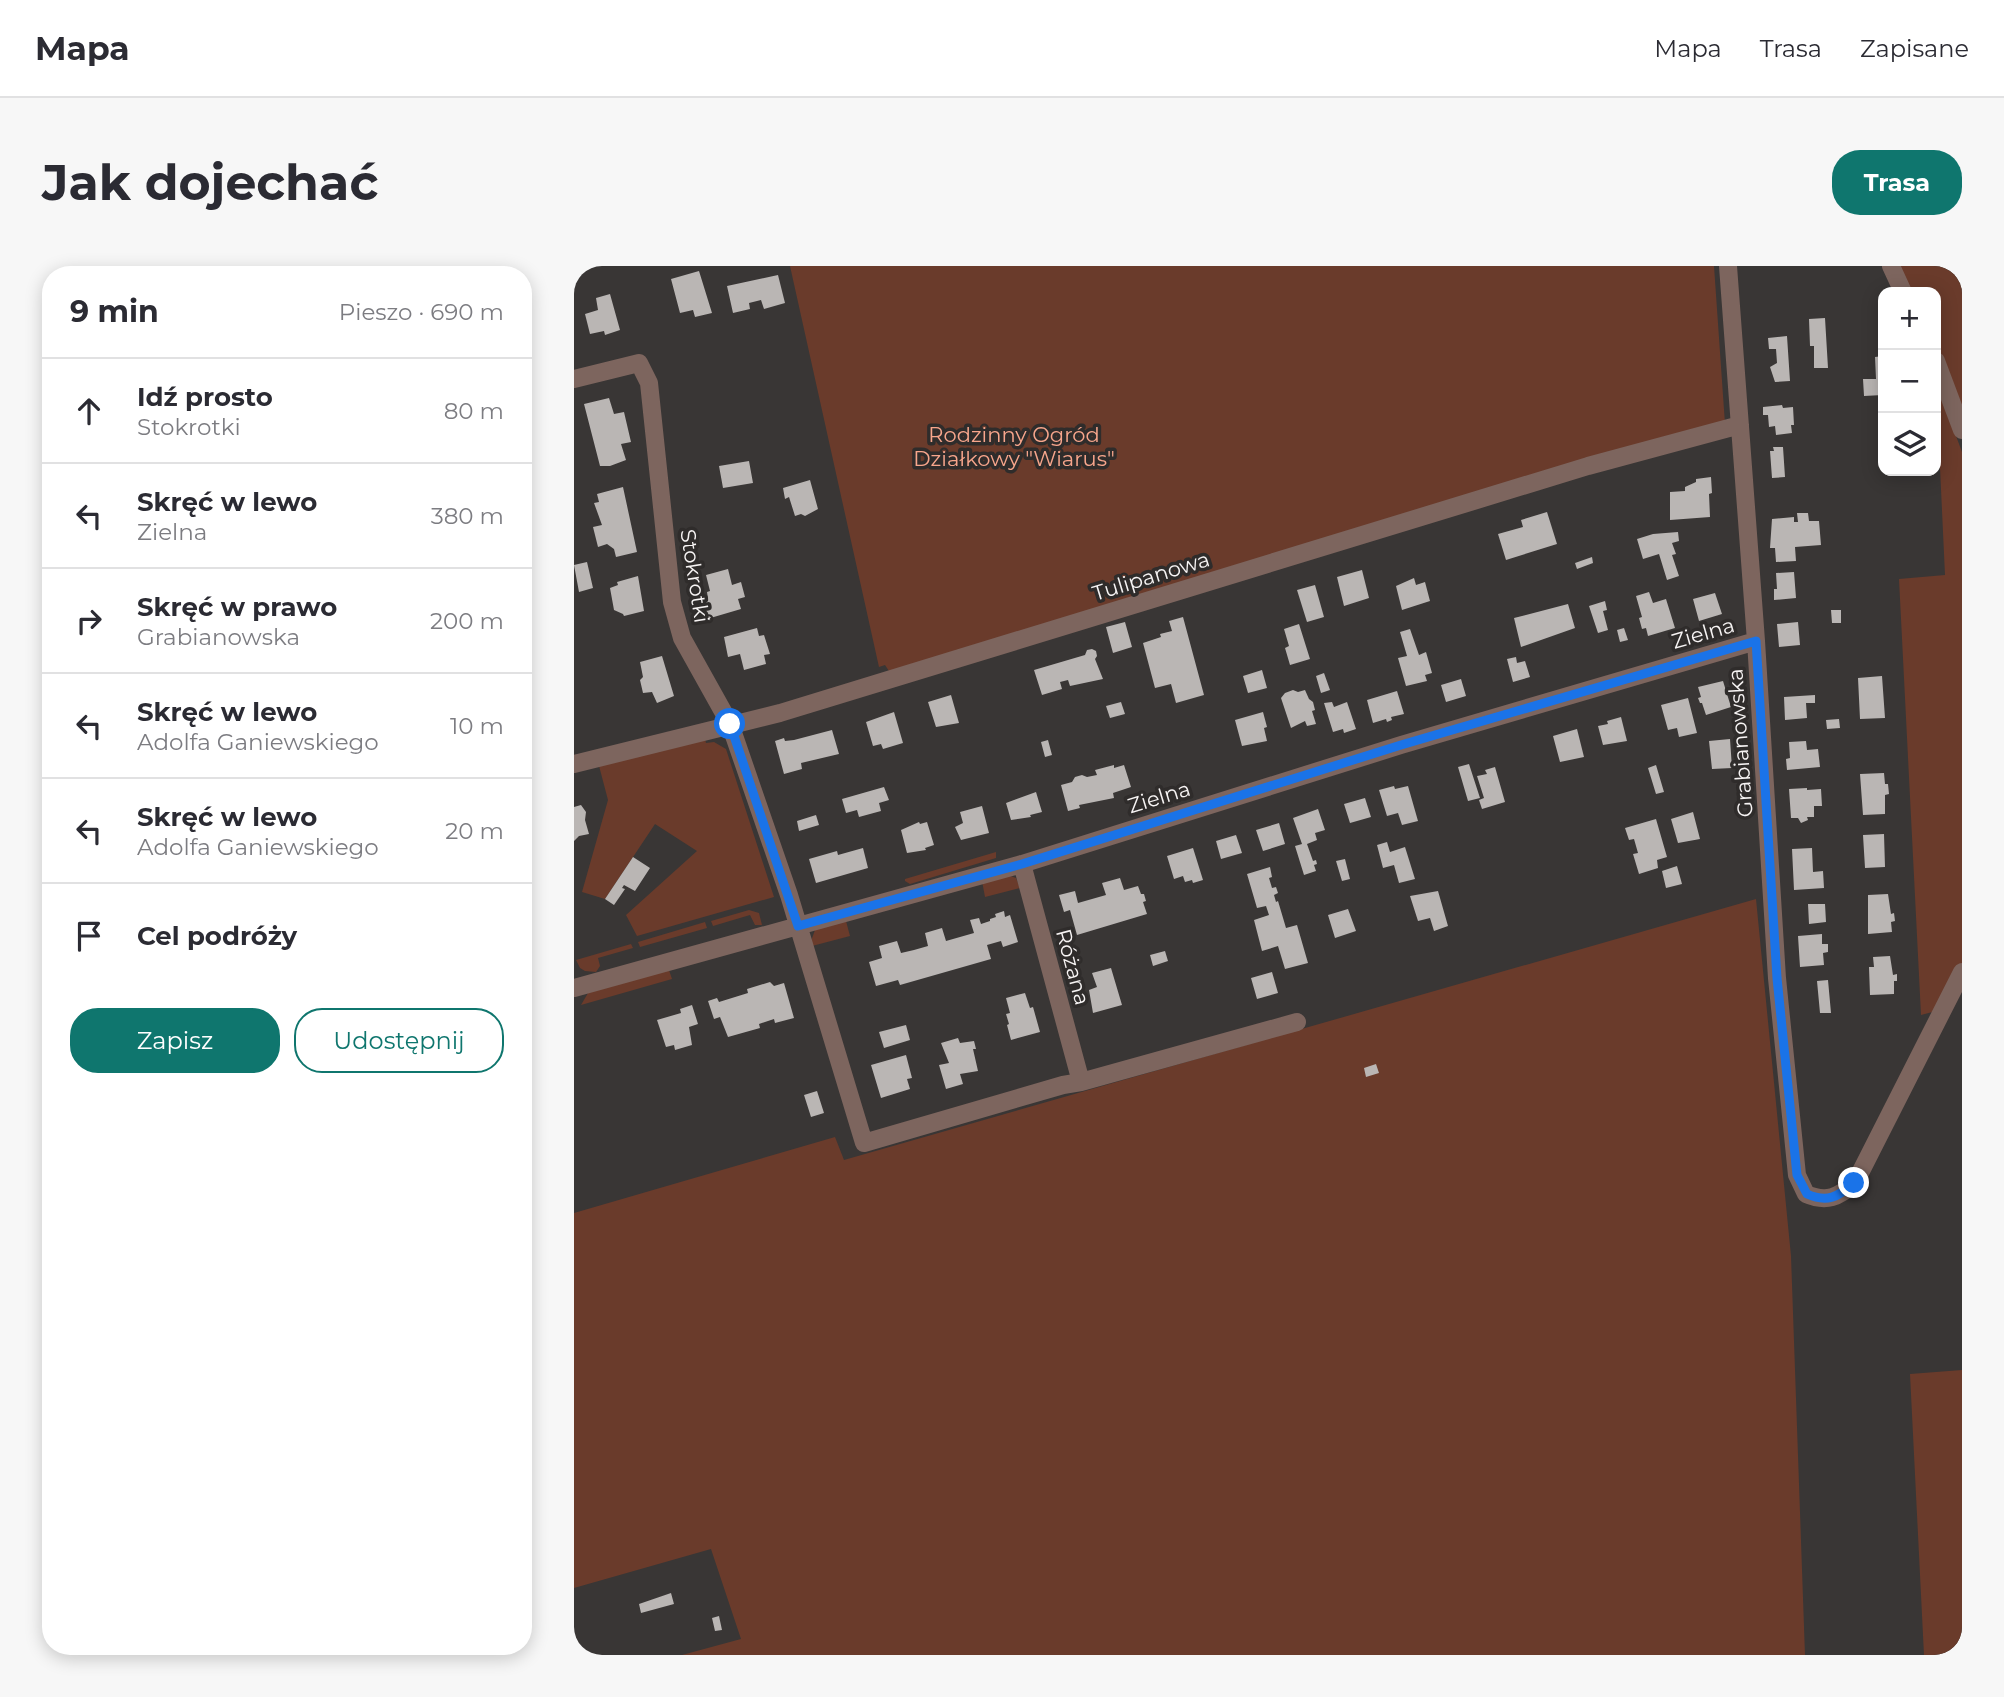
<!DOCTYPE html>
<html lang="pl">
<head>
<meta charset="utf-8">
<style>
	:root { --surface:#fff; --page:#f7f7f7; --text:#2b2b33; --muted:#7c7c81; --line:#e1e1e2; --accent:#0f766e }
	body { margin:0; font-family:Montserrat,sans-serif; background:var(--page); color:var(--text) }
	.controls { position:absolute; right:21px; top:21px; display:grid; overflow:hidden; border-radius:14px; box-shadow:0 4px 18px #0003 }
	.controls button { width:63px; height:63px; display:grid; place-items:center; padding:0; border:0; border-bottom:2px solid var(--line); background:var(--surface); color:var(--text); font:35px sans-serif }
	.stop { position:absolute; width:21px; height:21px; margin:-16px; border:5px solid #1a73e8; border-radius:50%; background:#fff }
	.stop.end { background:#1a73e8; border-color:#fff; box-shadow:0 2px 7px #0008 }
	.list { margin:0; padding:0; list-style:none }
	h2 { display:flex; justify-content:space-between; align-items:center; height:91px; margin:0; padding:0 28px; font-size:30px }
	h2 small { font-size:23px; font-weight:400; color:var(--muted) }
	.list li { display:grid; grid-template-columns:46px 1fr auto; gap:21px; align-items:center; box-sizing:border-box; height:105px; padding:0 28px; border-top:2px solid var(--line) }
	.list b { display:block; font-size:26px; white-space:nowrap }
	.list p { margin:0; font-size:23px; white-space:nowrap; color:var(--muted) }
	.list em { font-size:23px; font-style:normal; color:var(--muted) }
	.actions { display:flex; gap:14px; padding:21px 28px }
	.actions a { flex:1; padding:16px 0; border:2px solid var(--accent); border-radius:28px; text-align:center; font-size:24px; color:var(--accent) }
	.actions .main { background:var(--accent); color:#fff }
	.icon { flex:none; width:38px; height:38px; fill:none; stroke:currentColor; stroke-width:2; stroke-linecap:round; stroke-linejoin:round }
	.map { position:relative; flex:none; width:1388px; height:1389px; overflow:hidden; border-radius:28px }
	header { display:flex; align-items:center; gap:42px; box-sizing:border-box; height:98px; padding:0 35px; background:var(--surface); border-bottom:2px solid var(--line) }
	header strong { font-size:33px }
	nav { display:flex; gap:38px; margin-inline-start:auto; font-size:24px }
	.intro { display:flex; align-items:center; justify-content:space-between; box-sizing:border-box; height:168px; padding:0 42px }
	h1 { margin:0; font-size:49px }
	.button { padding:18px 32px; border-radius:28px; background:var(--accent); color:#fff; font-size:24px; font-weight:700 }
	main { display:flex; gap:42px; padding:0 42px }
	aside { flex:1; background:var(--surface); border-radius:28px; box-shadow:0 4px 18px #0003 }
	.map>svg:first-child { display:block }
</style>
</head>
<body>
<header>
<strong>Mapa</strong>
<nav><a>Mapa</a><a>Trasa</a><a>Zapisane</a></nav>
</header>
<div class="intro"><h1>Jak dojechać</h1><a class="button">Trasa</a></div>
<main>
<aside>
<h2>9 min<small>Pieszo · 690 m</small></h2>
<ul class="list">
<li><svg class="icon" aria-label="ahead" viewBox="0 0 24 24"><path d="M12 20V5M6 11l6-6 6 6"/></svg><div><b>Idź prosto</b><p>Stokrotki</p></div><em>80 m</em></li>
<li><svg class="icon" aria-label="left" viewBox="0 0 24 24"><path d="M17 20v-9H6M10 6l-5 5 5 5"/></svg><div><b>Skręć w lewo</b><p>Zielna</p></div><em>380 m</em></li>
<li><svg class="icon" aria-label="right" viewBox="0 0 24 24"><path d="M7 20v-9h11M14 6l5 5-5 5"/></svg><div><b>Skręć w prawo</b><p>Grabianowska</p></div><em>200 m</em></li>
<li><svg class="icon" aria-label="left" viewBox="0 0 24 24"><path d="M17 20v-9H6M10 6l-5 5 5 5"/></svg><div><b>Skręć w lewo</b><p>Adolfa Ganiewskiego</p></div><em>10 m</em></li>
<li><svg class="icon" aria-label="left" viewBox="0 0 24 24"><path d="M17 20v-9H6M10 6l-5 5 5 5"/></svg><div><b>Skręć w lewo</b><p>Adolfa Ganiewskiego</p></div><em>20 m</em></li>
<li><svg class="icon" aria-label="arrive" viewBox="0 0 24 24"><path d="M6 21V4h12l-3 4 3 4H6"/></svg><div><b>Cel podróży</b></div></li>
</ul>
<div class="actions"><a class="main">Zapisz</a><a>Udostępnij</a></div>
</aside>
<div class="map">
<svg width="1388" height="1389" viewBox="0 0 1388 1389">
	<rect width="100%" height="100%" fill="#393635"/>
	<!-- green -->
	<path fill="#6a3b2b" d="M216 0H1140L1151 158 315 405 311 399 305 401Z
		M1321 0H1388V144L1375 108 1362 81V26H1335Z
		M1362 116 1388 186V699L1366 744 1347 749 1325 313 1371 309Z
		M131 473 132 477 140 476 152 483 200 631 63 670 52 649 123 585 81 558 31 633 8 626 34 534 24 496Z
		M422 586V592L336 618 331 615V613Z
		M431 608 442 612 446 622 411 631 408 615Z
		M1182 633 1217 990 1231 1389H108L167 1373 137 1283 0 1322V947L261 871 270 894Z
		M175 644 185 647 188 659H181L176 649 139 660 137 655Z
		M272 655 276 670 238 680 237 675 241 664Z
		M131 656 133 662 66 681 64 676Z
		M57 678 59 682 24 692 26 700 22 706 11 705 6 702 2 694Z
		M95 704 98 713 7 739 14 727Z
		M1388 1104V1389H1350L1336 1108Z"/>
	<!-- building -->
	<path fill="#bab6b4" d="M125 5 138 47 121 51 119 44 106 47 97 13Z
		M204 9 211 37 190 43 187 34 175 37 176 43 159 47 153 20Z
		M36 28 46 64 31 69 30 65 16 68 11 48 24 44 22 32Z
		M1251 52 1254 102H1240V80H1236L1235 53Z
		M1213 70 1216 115 1201 116 1196 101 1203 97 1202 83H1195L1194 72Z
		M1309 90V129L1290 130 1289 113H1302L1301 91Z
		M35 132 40 148 50 146 57 176 47 178 52 194 36 200H26L10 138Z
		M1208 139 1209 142 1219 141 1220 159H1217L1218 167 1202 169 1201 160 1195 161 1194 149H1189V141Z
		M1199 181H1209L1211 211 1198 212 1196 185H1200Z
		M175 195 179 217 149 222 145 200Z
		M1330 205H1354V208L1330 209Z
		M1137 211 1138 227 1135 228 1136 251 1096 254V226L1111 225V221L1122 216V213Z
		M236 214 244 243 231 250 227 248 221 250 215 231 211 233 209 222Z
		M49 221 63 286 42 291 40 283 33 278 24 281 19 261 28 259 20 237 25 236 23 228Z
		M973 246 983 278 932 294 924 268 949 261 947 254Z
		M1223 247H1234L1235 255H1245L1247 279 1221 281 1222 295 1202 296 1201 282H1196L1198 253 1220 251V256H1224Z
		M1104 266 1105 275 1098 277 1102 288 1098 289 1105 310 1093 314 1085 288 1069 293 1063 273 1079 268Z
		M1018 291 1019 297 1003 303 1001 297Z
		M13 296 19 322 5 326 0 299Z
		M154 303 158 319 167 316 171 331 164 333 167 343 133 353 131 334 134 333 133 326 136 325 132 309Z
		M788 304 795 332 770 340 763 311Z
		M1220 306 1222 332 1200 334V323H1203L1202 307Z
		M64 310 70 345 50 350 49 348 40 344 36 322 44 319 43 316Z
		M840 312 842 319 851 316 856 335 828 344 822 320Z
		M741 319 750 351 733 356 723 324Z
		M1075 326 1079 337 1092 333 1101 362 1074 370 1072 362 1068 363 1065 352 1068 351 1062 330Z
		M1141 327 1148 348 1125 355 1119 333Z
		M1031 335 1033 344 1029 345 1034 364 1024 367 1015 340Z
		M994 338 1001 362 947 381 940 352Z
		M1257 344H1267V357H1258Z
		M609 351 630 429 602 437 597 418 581 422 569 377 587 371 586 368 598 365 595 355Z
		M551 356 558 381 539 387 532 361Z
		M1224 356 1226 379 1205 381 1203 358Z
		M725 358 736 393 716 399 711 382 715 380 710 363Z
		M183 362 185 370 190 369 196 388 190 389 192 398 170 404 166 388 154 391 150 371Z
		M1050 362 1054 374 1046 376 1043 364Z
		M836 363 845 389 852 386 858 407 851 409 853 415 832 420 824 392 833 390 826 366Z
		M518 383 522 385 523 390 521 393 529 413 496 420 494 414 486 416 488 423 468 429 460 404 511 389 513 384Z
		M88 390 100 430 83 437 78 426 69 427 66 414 69 411 66 396Z
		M942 391 943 397 951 395 956 411 939 416 933 393Z
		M688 404 693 422 674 427 669 410Z
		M750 407 756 424 747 427 742 410Z
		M1308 410 1311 452 1286 453 1284 412Z
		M887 413 892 430 872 436 867 419Z
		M1149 415 1157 441 1132 449 1128 437H1126L1124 432 1127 431 1124 421Z
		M719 424 724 426 731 424 735 433 739 436 741 444 738 445 742 458 733 460 731 455 717 462 707 432 711 427Z
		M823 425 830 448 817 451 818 454 813 456 812 453 799 457 793 434Z
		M377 429 385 457 362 461 354 436Z
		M1241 429V437H1232L1233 452 1211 454 1210 431Z
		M1114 432 1123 467 1105 471 1103 462 1094 464 1087 439Z
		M547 436 551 448 536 452 532 440Z
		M758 436 760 441 773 436 782 463 770 467 769 463 759 466 750 437Z
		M320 446 329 477 309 483 307 478 299 480 292 456Z
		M689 446 693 461 690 462 693 475 668 480 661 454Z
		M1047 451 1053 475 1029 479 1024 460 1034 458 1033 455Z
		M1265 453 1266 462 1253 463 1252 454Z
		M1003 463 1010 491 986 496 979 470Z
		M258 464 265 488 227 497 228 503 210 508 201 475 210 472 211 475 220 474Z
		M1156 473 1158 502 1138 503 1135 475Z
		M474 474 478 489 471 491 467 476Z
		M1232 475 1233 484 1244 483 1246 501 1213 504 1212 493 1216 492 1215 476Z
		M895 498 906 532 894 535 884 501Z
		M540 499V502L550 499 557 521 539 527 540 532 505 539 506 542 494 545 487 519 498 516 501 511 508 509 513 511 523 509 521 504Z
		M1082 499 1090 526 1082 528 1074 502Z
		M921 501 931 536 908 543 905 534 910 532 903 510 913 508 911 504Z
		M1310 507 1311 518H1314L1315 528 1311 529V548L1289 549 1286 508Z
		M820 520 821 523 834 520 844 555 828 559 824 547 813 550 805 524Z
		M310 521 315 534 305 537 307 545 285 551 283 544 272 547 268 533Z
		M1233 522V524L1247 523 1248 540H1240V551H1233L1234 554 1227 557 1224 552H1217L1215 523Z
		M462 526 468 546 456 549 457 551 437 554 432 537Z
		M791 532 797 551 776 557 770 538Z
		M7 539 12 546 11 554 15 568 5 570 0 575V541Z
		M408 540 415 567 387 574 381 561 389 557 386 546Z
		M744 543 751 564 741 567 743 574 733 578 739 595 742 594 743 598 740 599 742 605 730 609 721 580 728 578 719 552Z
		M1119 546 1126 573 1104 577 1097 553Z
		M242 549 245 559 225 565 223 555Z
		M1082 553 1093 591 1083 594 1084 602 1065 608 1059 588 1064 587 1060 573 1055 574 1051 562Z
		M345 556 346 558 353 556 360 579 351 582 352 584 333 587 327 564Z
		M705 557 711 578 689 585 682 564Z
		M1310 568 1311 601 1291 602 1289 569Z
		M662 569 668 587 647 593 642 575Z
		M813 576 816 586 831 581 841 613 825 617 820 599 809 602 803 579Z
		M289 582 294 602 242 617 235 593 263 585 264 589Z
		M619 582 629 614 619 617 618 614 611 616 609 610 600 613 593 590Z
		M1238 582 1239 606 1249 605 1250 622 1220 624 1218 583Z
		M59 591 76 602 61 625 50 619 48 622 51 623 40 639 31 633Z
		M771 593 776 613 768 615 762 595Z
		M1103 600 1108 618 1092 622 1088 605Z
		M696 601 698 611 695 612 698 622 702 621 704 627 700 629 702 636 704 635 712 662 723 659 734 697 711 703 704 680 688 685 680 654 695 649 692 640 683 642 673 608Z
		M546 612 550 624 564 620 567 628H570L572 635 569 636 573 648 503 669 496 644 490 646 485 629 501 625 504 637 532 629 528 617Z
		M864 625 874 660 860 665 856 652 844 655 836 630Z
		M1314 628 1317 648 1320 647 1321 655 1317 656 1318 666 1294 668V629Z
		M1234 638H1251L1252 656 1235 658Z
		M774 643 782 665 761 672 754 649Z
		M430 645 431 651 436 649 444 676 429 681 427 675 413 679 417 693 326 719 324 714 302 720 295 696 308 692 305 680 323 675 327 687 340 684 354 680 351 667 368 662 372 675 400 667 396 654 405 652 407 658 416 655V653L422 651 421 648Z
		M1248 668V678H1254V686L1249 687 1250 699 1226 701 1224 670Z
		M591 685 594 695 579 700 576 689Z
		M1316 690 1319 709 1323 708V715H1320V728L1296 729 1295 701H1300L1299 691Z
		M537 702 548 739 519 747 515 724 523 721 518 707Z
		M698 706 704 727 683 733 677 712Z
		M1254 714 1257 747H1246L1243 715Z
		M196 716 200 720 210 717 220 752 201 757 200 753 185 758 186 762 154 771 146 751 140 753 134 735 143 732 145 736 174 727 173 723Z
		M451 727 456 742 459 741 466 766 437 774 433 759 435 758 432 748 436 747 432 732Z
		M118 739 124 758 115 761 118 779 101 784 100 779 92 781 83 754 107 747 106 743Z
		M332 759 336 774 310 782 305 766Z
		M384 772 386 777 400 775 402 783H399L404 805 386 808 389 818 372 823 365 799 375 797 367 777Z
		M332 789 338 812 333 813 336 823 307 832 297 799Z
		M802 798 805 807 792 811 790 802Z
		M243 825 250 847 237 851 230 829Z
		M97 1327 100 1338 67 1347 65 1338Z
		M145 1350 148 1364 141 1365 138 1352Z"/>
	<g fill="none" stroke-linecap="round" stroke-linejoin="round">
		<!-- street -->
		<path stroke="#7d655e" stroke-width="18" d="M1154 0 1182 375 1203 712 1223 909 1232 928C1253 937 1264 931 1281 917L1388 706
			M1317 0 1329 26
			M1362 95 1388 164
			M0 113 65 97 75 117 98 336 108 372 156 458 215 629 290 877 489 819 507 816 723 756
			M0 498 206 447 1014 200 1166 159
			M448 598 507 816
			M0 722 448 598 827 479 1182 375"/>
	</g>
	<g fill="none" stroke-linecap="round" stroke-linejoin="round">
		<!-- route -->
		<path stroke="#1a73e8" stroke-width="9" d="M156 458 224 660 448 598 827 479 1182 375 1203 712 1223 909 1233 928C1253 937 1264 931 1280 917"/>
	</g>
	<g text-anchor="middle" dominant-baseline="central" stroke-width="7" stroke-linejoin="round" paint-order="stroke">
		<!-- park labels -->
		<g font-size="21" fill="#f8a68c" stroke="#2f2c2b">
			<text x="440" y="168">Rodzinny Ogród<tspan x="440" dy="24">Działkowy "Wiarus"</tspan></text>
		</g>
		<!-- street labels -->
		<g font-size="21" fill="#f7f4f4" stroke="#2f2c2b">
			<text transform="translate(121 310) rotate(81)">Stokrotki</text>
			<text transform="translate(577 310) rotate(-17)">Tulipanowa</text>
			<text transform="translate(1129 367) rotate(-16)">Zielna</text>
			<text transform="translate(1166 477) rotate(-94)">Grabianowska</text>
			<text transform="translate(585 531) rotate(-17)">Zielna</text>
			<text transform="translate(499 701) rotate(75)">Różana</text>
		</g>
	</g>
</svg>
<div class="controls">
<button>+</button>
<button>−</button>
<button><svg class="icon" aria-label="layers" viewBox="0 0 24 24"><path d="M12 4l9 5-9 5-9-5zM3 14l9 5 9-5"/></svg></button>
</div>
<div class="stop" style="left:156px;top:458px"></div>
<div class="stop end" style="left:1280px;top:917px"></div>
</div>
</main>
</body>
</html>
